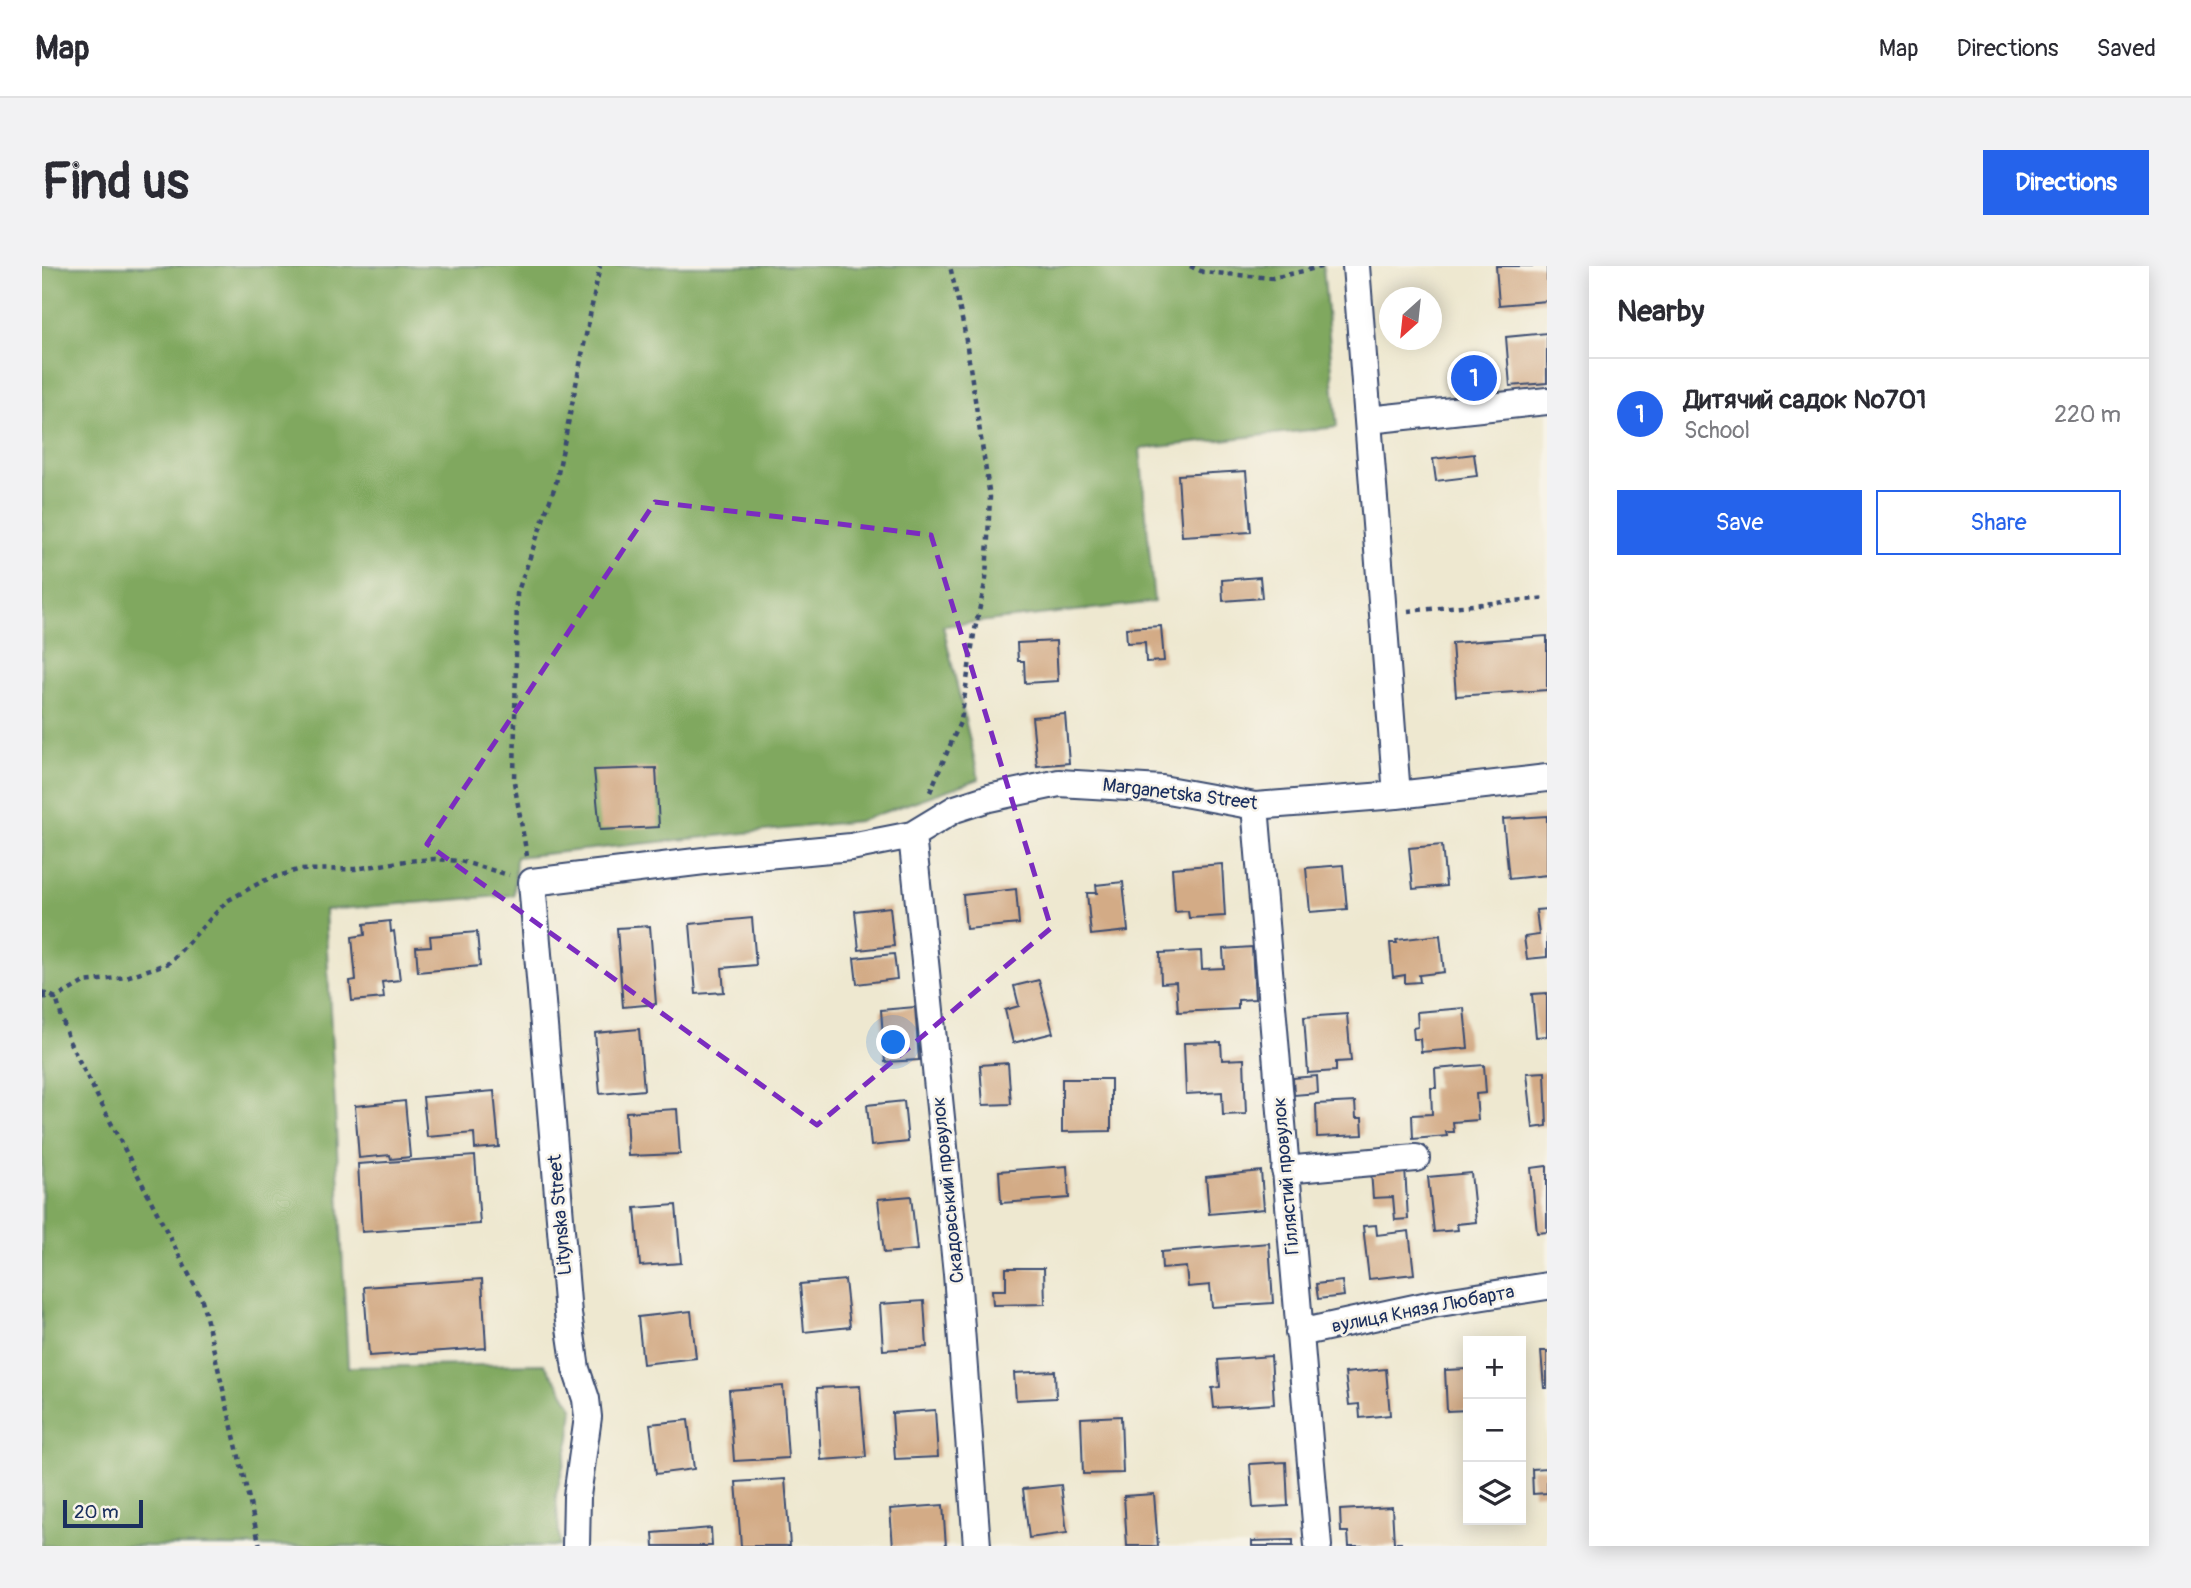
<!DOCTYPE html>
<html lang="en">
<head>
<meta charset="utf-8">
<style>
	:root { --surface:#fff; --page:#f2f2f3; --text:#2b2b33; --muted:#7c7c81; --line:#e1e1e2; --accent:#2563eb }
	body { margin:0; font-family:Pangolin,sans-serif; background:var(--page); color:var(--text) }
	.controls { position:absolute; right:21px; bottom:21px; display:grid; overflow:hidden; border-radius:0px; box-shadow:0 4px 18px #0003 }
	.controls button { width:63px; height:63px; display:grid; place-items:center; padding:0; border:0; border-bottom:2px solid var(--line); background:var(--surface); color:var(--text); font:35px sans-serif }
	.compass { position:absolute; left:1337px; top:21px; width:63px; height:63px; border-radius:50%; background:var(--surface); box-shadow:0 4px 18px #0003; rotate:207deg }
	.scale { position:absolute; left:21px; bottom:18px; width:80px; box-sizing:border-box; padding-left:7px; border:4px solid #1b2f5e; border-top:0; font-size:19px; line-height:24px; white-space:nowrap; color:#1b2f5e; -webkit-text-stroke:5px #f7f3e8; paint-order:stroke }
	.you { position:absolute; left:852px; top:777px; width:24px; height:24px; margin:-18px; border:5px solid #fff; border-radius:50%; background:#1a73e8; box-shadow:0 0 0 10px #1a73e833 }
	.badge { display:grid; place-items:center; width:46px; height:46px; border-radius:50%; background:var(--accent); color:#fff; font-size:23px; font-weight:700 }
	.pin { position:absolute; translate:-50% -50%; border:4px solid #fff; box-shadow:0 2px 7px #0006 }
	.list { margin:0; padding:0; list-style:none }
	h2 { display:flex; justify-content:space-between; align-items:center; height:91px; margin:0; padding:0 28px; font-size:30px }
	h2 small { font-size:23px; font-weight:400; color:var(--muted) }
	.list li { display:grid; grid-template-columns:46px 1fr auto; gap:21px; align-items:center; box-sizing:border-box; height:112px; padding:0 28px; border-top:2px solid var(--line) }
	.list b { display:block; font-size:26px; white-space:nowrap }
	.list p { margin:0; font-size:23px; white-space:nowrap; color:var(--muted) }
	.list em { font-size:23px; font-style:normal; color:var(--muted) }
	.actions { display:flex; gap:14px; padding:21px 28px }
	.actions a { flex:1; padding:16px 0; border:2px solid var(--accent); border-radius:0px; text-align:center; font-size:24px; color:var(--accent) }
	.actions .main { background:var(--accent); color:#fff }
	.icon { flex:none; width:38px; height:38px; fill:none; stroke:currentColor; stroke-width:2; stroke-linecap:round; stroke-linejoin:round }
	.map { position:relative; flex:none; width:1505px; height:1280px; overflow:hidden; border-radius:0px }
	header { display:flex; align-items:center; gap:42px; box-sizing:border-box; height:98px; padding:0 35px; background:var(--surface); border-bottom:2px solid var(--line) }
	header strong { font-size:33px }
	nav { display:flex; gap:38px; margin-inline-start:auto; font-size:24px }
	.intro { display:flex; align-items:center; justify-content:space-between; box-sizing:border-box; height:168px; padding:0 42px }
	h1 { margin:0; font-size:49px }
	.button { padding:18px 32px; border-radius:0px; background:var(--accent); color:#fff; font-size:24px; font-weight:700 }
	main { display:flex; gap:42px; padding:0 42px }
	aside { flex:1; background:var(--surface); border-radius:0px; box-shadow:0 4px 18px #0003 }
	.map>svg:first-child { display:block }
</style>
</head>
<body>
<header>
<strong>Map</strong>
<nav><a>Map</a><a>Directions</a><a>Saved</a></nav>
</header>
<div class="intro"><h1>Find us</h1><a class="button">Directions</a></div>
<main>
<div class="map">
<svg width="1505" height="1280" viewBox="0 0 1505 1280">
	<rect width="100%" height="100%" fill="#f7f3e8"/>
	<filter id="ink" filterUnits="userSpaceOnUse"><feTurbulence type="fractalNoise" baseFrequency=".0143" numOctaves="2"/><feDisplacementMap in="SourceGraphic" scale="14" xChannelSelector="R" yChannelSelector="G"/><feConvolveMatrix kernelMatrix="1 2 1 2 8 2 1 2 1" color-interpolation-filters="sRGB"/></filter>
	<filter id="wash" filterUnits="userSpaceOnUse"><feTurbulence type="fractalNoise" baseFrequency=".00686" numOctaves="4" result="noise"/><feDisplacementMap in="SourceGraphic" scale="28" xChannelSelector="R" yChannelSelector="G"/><feGaussianBlur stdDeviation="1.57" result="paint"/><feColorMatrix in="noise" values="0 0 0 0 0 0 0 0 0 0 0 0 0 0 0 0 0 1.4 0 .05"/><feComposite in="paint" operator="in"/></filter>
	<g filter="url(#wash)">
		<rect width="100%" height="100%" fill="#eee8d0"/>
		<!-- forest -->
		<path fill="#80a85e" stroke="#4e6c5e" stroke-width="2" d="M0 0H1281L1295 161 1098 183 1112 336 901 360 937 513 817 555 474 591 472 629 283 644 306 1101 502 1098 516 1117 531 1142 528 1172 514 1229 518 1280H0Z"/>
		<g id="blocks">
			<!-- building -->
			<path fill="#d3ab86" d="M1454 0H1505V35L1457 39Z
				M1505 67V117L1468 120 1464 71Z
				M1432 188 1435 210 1394 215 1391 193Z
				M1204 205 1209 266 1140 270 1136 209Z
				M1218 311 1220 332 1181 335 1180 314Z
				M1119 360 1122 395 1104 396 1103 376 1085 377 1084 362Z
				M1505 370V424L1414 430 1410 377Z
				M1014 375 1016 415 983 417 982 395H976L975 377Z
				M1023 448 1027 497 995 500 990 451Z
				M614 502 617 561 558 564 552 504Z
				M1505 550V609L1467 613 1461 553Z
				M1400 579 1404 620 1371 623 1367 582Z
				M1180 598 1183 650 1147 652 1146 645 1133 646 1130 602Z
				M1301 599 1305 643 1268 646 1264 602Z
				M1081 616 1086 665 1049 669 1045 627H1055L1054 619Z
				M974 623 977 658 924 663 921 629Z
				M848 641 852 680 817 684 813 645Z
				M1505 643V691L1485 693 1482 671 1497 669 1494 644Z
				M710 652 714 699 680 702 682 726 654 728 648 658Z
				M348 655 349 666 352 665 358 714 340 716 342 732 310 735 308 715 314 714 310 671 323 669 322 658Z
				M608 660 614 738 581 741 575 662Z
				M435 666 438 700 376 706 374 681 389 680 388 670Z
				M1398 669 1402 706 1377 709 1378 716 1363 717V709L1351 711 1348 677H1355L1354 674Z
				M1210 681 1213 733 1196 734V743L1136 746 1134 716 1119 717 1118 687 1159 685 1160 703 1182 702 1181 683Z
				M852 688 855 713 815 718 812 692Z
				M997 714 1011 767 971 777 963 744 977 740 972 720Z
				M1505 727V770L1494 771 1490 728Z
				M873 741 877 794 843 796 839 744Z
				M1422 742 1426 782 1379 786 1378 773H1372L1371 762 1376 761 1375 746Z
				M1305 748 1309 795 1294 796V805L1266 807 1262 751Z
				M597 763 602 824 558 828 553 767Z
				M1179 776 1180 794 1202 793 1204 848 1181 849 1180 826 1144 828 1142 777Z
				M966 797 969 838 941 839 938 799Z
				M1442 799 1444 827 1434 828 1436 854 1411 856 1412 866H1404L1405 870 1371 873 1370 849 1390 848 1389 822H1394L1393 803Z
				M1503 806 1505 860 1491 862 1485 807Z
				M1275 810 1276 827 1252 829 1251 812Z
				M1020 813H1069V865L1020 866Z
				M452 825 457 881 433 883 432 867 385 871 381 831Z
				M363 835 368 891 349 893 348 889 317 892 313 840Z
				M862 835 866 876 829 880 825 839Z
				M1313 836 1314 852H1320L1321 869 1275 871 1274 838Z
				M635 843 638 888 586 890 584 846Z
				M433 890 438 958 320 966 316 898Z
				M1025 900 1027 932 959 937 957 905Z
				M1505 900V966L1495 967 1489 902Z
				M1363 902 1366 953 1353 954 1351 931 1331 932 1329 905Z
				M1219 905 1222 943 1167 948 1164 911Z
				M1429 907 1434 956 1415 958 1416 964 1392 966 1386 911Z
				M869 930 875 984 842 987 836 933Z
				M634 939 639 997 598 1000 593 942Z
				M1334 959 1335 969 1367 965 1372 1008 1327 1013 1321 960Z
				M1227 977 1231 1037 1170 1041 1168 1019 1146 1021 1144 1001 1120 1003 1119 986Z
				M964 1002H1002L1003 1038 951 1039 950 1024H964Z
				M440 1013 444 1082 327 1090 322 1021Z
				M803 1014 808 1061 762 1066 758 1018Z
				M1300 1015 1302 1030 1276 1033 1274 1018Z
				M882 1035 885 1081 841 1084 838 1038Z
				M649 1045 654 1092 601 1098 596 1051Z
				M1499 1085H1505V1122H1502Z
				M1229 1090 1232 1138 1172 1142 1170 1122 1178 1121 1176 1094Z
				M1344 1103 1348 1149 1318 1152 1317 1138 1307 1139 1303 1107Z
				M1426 1103V1144L1405 1145 1403 1104Z
				M1013 1105 1014 1132 974 1134 972 1107Z
				M741 1120 746 1192 692 1195 687 1124Z
				M818 1120 824 1191 779 1194 775 1122Z
				M893 1144 896 1191 853 1193 850 1147Z
				M1079 1150 1081 1207 1041 1208 1039 1152Z
				M646 1154 652 1203 614 1208 608 1158Z
				M1244 1196 1246 1240 1211 1242 1208 1198Z
				M1505 1202V1227L1491 1228 1490 1203Z
				M743 1213 748 1280H699L694 1216Z
				M1019 1219 1025 1267 987 1272 981 1223Z
				M1112 1228 1116 1280H1085L1082 1230Z
				M901 1239 904 1280H851L848 1243Z
				M1350 1241 1352 1277H1359V1280H1307L1306 1266H1299L1298 1244Z
				M669 1262 670 1280H612L611 1267Z
				M1251 1274V1280H1210V1275Z"/>
		</g>
	</g>
	<g filter="url(#ink)">
		<use href="#blocks" fill-opacity="0" stroke="#3b4b6f" stroke-width="2"/>
		<g fill="none" stroke-linecap="round" stroke-linejoin="round">
			<defs>
				<path id="minor" d="M1314 0 1355 529
					M1326 154 1505 135
					M1213 540 1276 1280
					M870 569 915 1008 935 1280
					M1243 904 1374 892
					M1257 1067 1391 1038 1505 1020
					M534 1280 535 1230 546 1151 544 1133 534 1103 526 1048 490 616 662 595 809 581 870 569 913 543 947 532 1017 517 1120 523 1213 540 1355 529 1505 512"/>
			</defs>
			<!-- minor casing -->
			<use href="#minor" stroke="#3b4b6f" stroke-width="30"/>
			<!-- path -->
			<path stroke="#3b4b6f" stroke-width="4.5" stroke-dasharray="5 5" stroke-linecap="butt" d="M1148 0 1161 6 1231 12 1283 0
				M1366 345 1505 332
				M888 526 919 454 932 368 944 313 948 231 922 62 908 0
				M485 590 472 516 475 328 514 217 558 0
				M0 726 14 732 27 775 160 1034 218 1280
				M0 731 14 732 42 716 84 711 127 697 185 635 221 615 256 604 313 603 364 595 393 593 418 595 467 609"/>
			<!-- minor -->
			<use href="#minor" stroke="#fff" stroke-width="26"/>
		</g>
	</g>
	<!-- marked area -->
	<path fill="none" stroke="#7b2cbf" stroke-width="5" stroke-dasharray="14 9" stroke-linejoin="round" d="M613 236 889 269 1009 662 775 859 385 578Z"/>
	<g text-anchor="middle" dominant-baseline="central" stroke-width="5" stroke-linejoin="round" paint-order="stroke">
		<!-- street labels -->
		<g font-size="19" fill="#1b2f5e" stroke="#f7f3e8">
			<text transform="translate(1138 528) rotate(7)">Marganetska Street</text>
			<text transform="translate(1244 910) rotate(-95)">Гіллястий провулок</text>
			<text transform="translate(906 924) rotate(-96)">Скадовський провулок</text>
			<text transform="translate(518 949) rotate(-95)">Litynska Street</text>
			<text transform="translate(1381 1043) rotate(-11)">вулиця Князя Любарта</text>
		</g>
	</g>
</svg>
<div class="controls">
<button>+</button>
<button>−</button>
<button><svg class="icon" aria-label="layers" viewBox="0 0 24 24"><path d="M12 4l9 5-9 5-9-5zM3 14l9 5 9-5"/></svg></button>
</div>
<svg class="compass" viewBox="-18 -18 36 36"><path d="M0-13l5 13h-10z" fill="#e53935"/><path d="M0 13l5-13h-10z" fill="#7c7c81"/></svg>
<div class="scale">20 m</div>
<div class="you"></div>
<div class="pin badge" style="left:1432px;top:112px">1</div>
</div>
<aside>
<h2>Nearby<small></small></h2>
<ul class="list">
<li><span class="badge">1</span><div><b>Дитячий садок №701</b><p>School</p></div><em>220 m</em></li>
</ul>
<div class="actions"><a class="main">Save</a><a>Share</a></div>
</aside>
</main>
</body>
</html>
